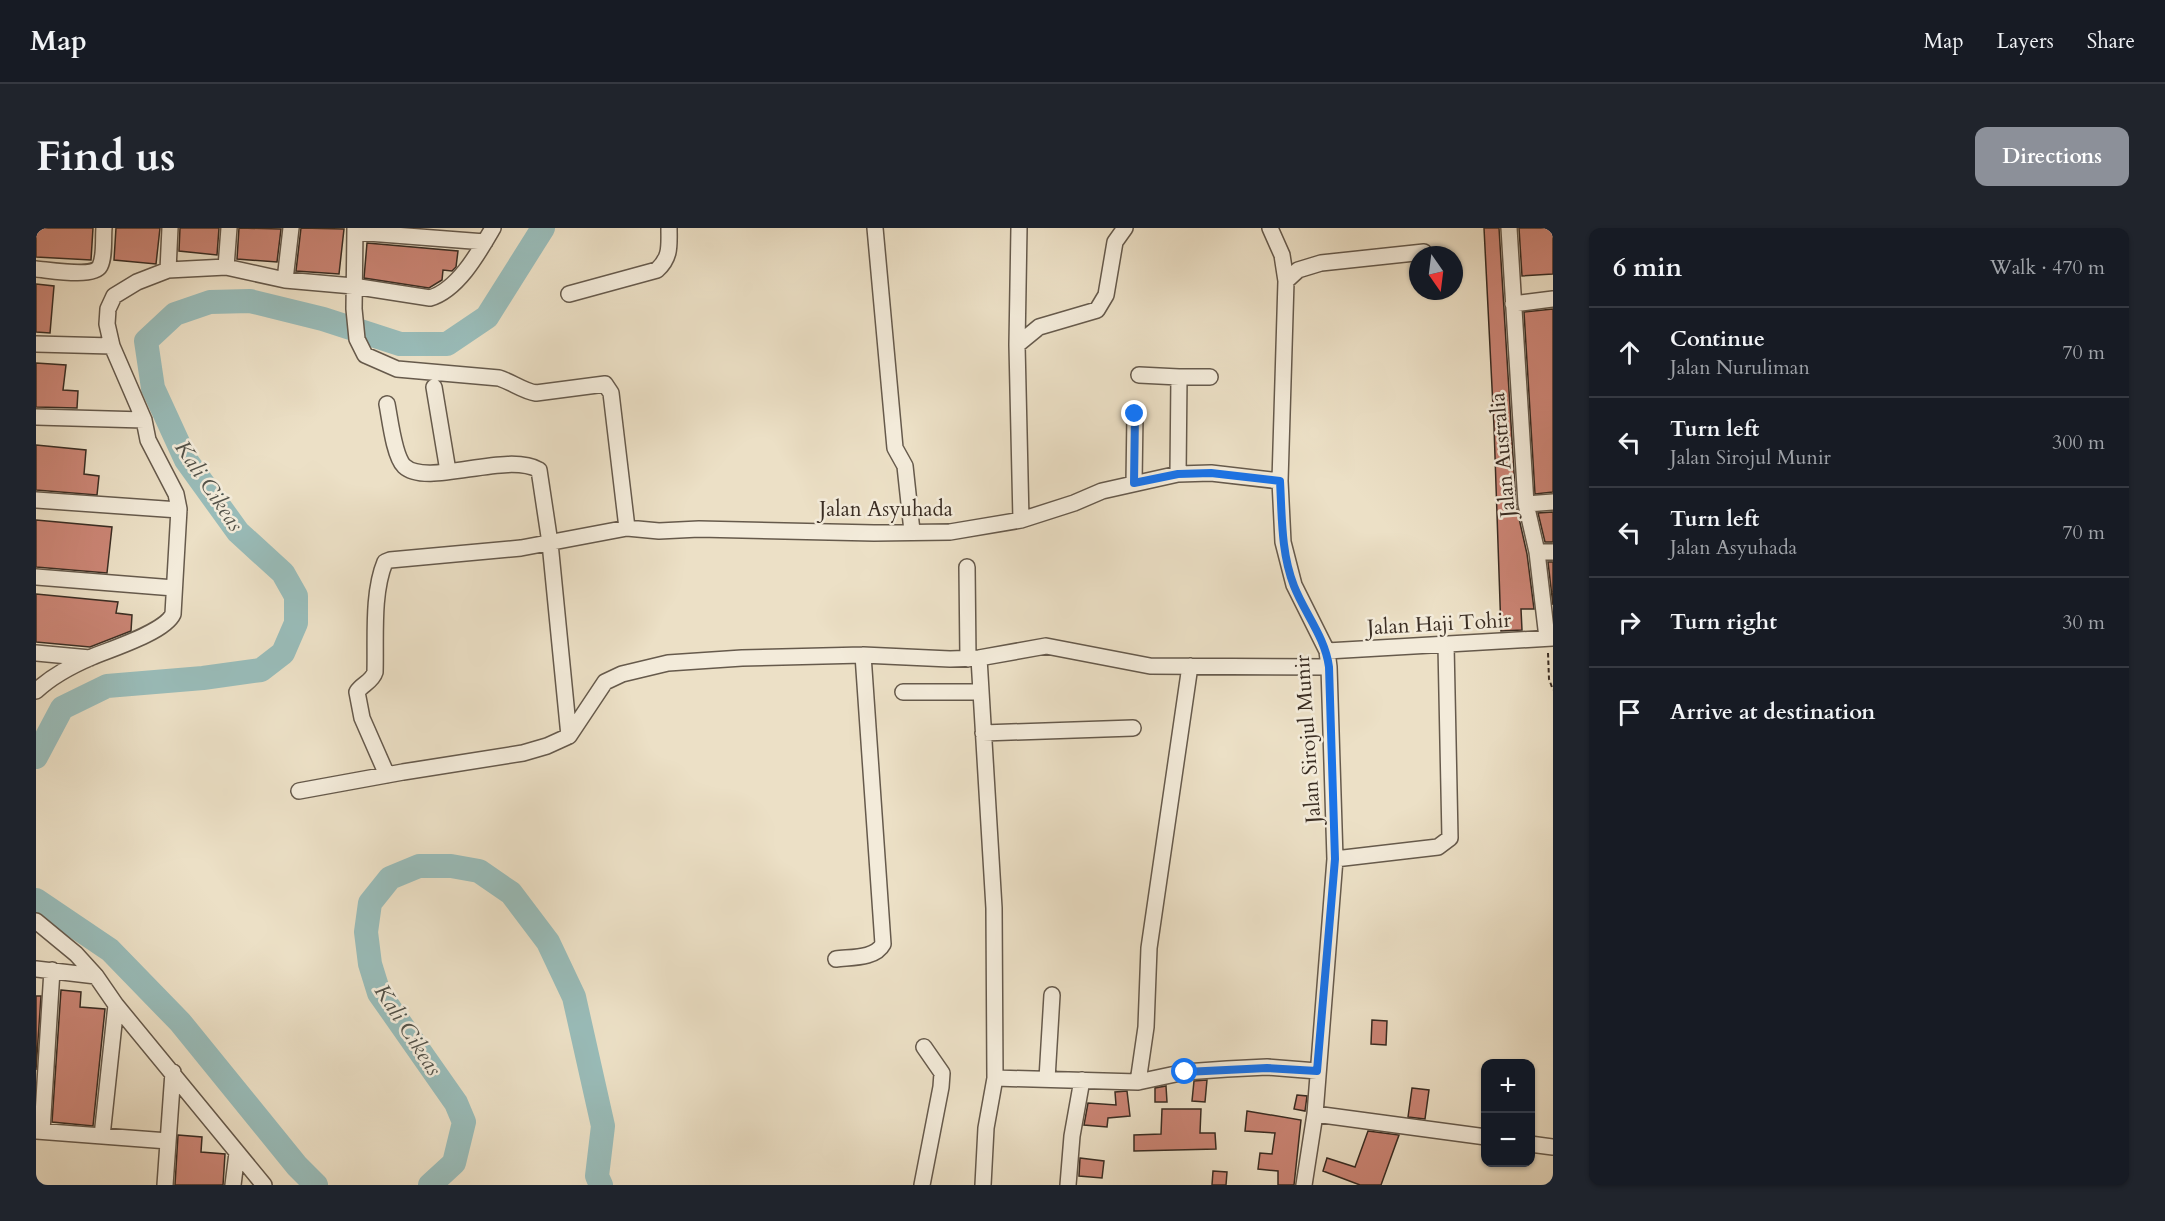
<!DOCTYPE html>
<html lang="en">
<head>
<meta charset="utf-8">
<style>
	:root { --surface:#171b24; --page:#20242c; --text:#f1f3f6; --muted:#9ea1a6; --line:#363941; --accent:#8c9099 }
	body { margin:0; font-family:Cardo,serif; background:var(--page); color:var(--text) }
	.controls { position:absolute; right:18px; bottom:18px; display:grid; overflow:hidden; border-radius:12px; box-shadow:0 2px 4px #0004 }
	.controls button { width:54px; height:54px; display:grid; place-items:center; padding:0; border:0; border-bottom:2px solid var(--line); background:var(--surface); color:var(--text); font:30px sans-serif }
	.compass { position:absolute; left:1373px; top:18px; width:54px; height:54px; border-radius:50%; background:var(--surface); box-shadow:0 2px 4px #0004; rotate:166deg }
	.stop { position:absolute; width:18px; height:18px; margin:-14px; border:4px solid #1a73e8; border-radius:50%; background:#fff }
	.stop.end { background:#1a73e8; border-color:#fff; box-shadow:0 2px 6px #0008 }
	.list { margin:0; padding:0; list-style:none }
	h2 { display:flex; justify-content:space-between; align-items:center; height:78px; margin:0; padding:0 24px; font-size:26px }
	h2 small { font-size:20px; font-weight:400; color:var(--muted) }
	.list li { display:grid; grid-template-columns:39px 1fr auto; gap:18px; align-items:center; box-sizing:border-box; height:90px; padding:0 24px; border-top:2px solid var(--line) }
	.list b { display:block; font-size:22px; white-space:nowrap }
	.list p { margin:0; font-size:20px; white-space:nowrap; color:var(--muted) }
	.list em { font-size:20px; font-style:normal; color:var(--muted) }
	.icon { flex:none; width:33px; height:33px; fill:none; stroke:currentColor; stroke-width:2; stroke-linecap:round; stroke-linejoin:round }
	.map { position:relative; flex:none; width:1517px; height:957px; overflow:hidden; border-radius:12px }
	header { display:flex; align-items:center; gap:36px; box-sizing:border-box; height:84px; padding:0 30px; background:var(--surface); border-bottom:2px solid var(--line) }
	header strong { font-size:28px }
	nav { display:flex; gap:33px; margin-inline-start:auto; font-size:21px }
	.intro { display:flex; align-items:center; justify-content:space-between; box-sizing:border-box; height:144px; padding:0 36px }
	h1 { margin:0; font-size:42px }
	.button { padding:15px 27px; border-radius:12px; background:var(--accent); color:#fff; font-size:21px; font-weight:700 }
	main { display:flex; gap:36px; padding:0 36px }
	aside { flex:1; background:var(--surface); border-radius:12px; box-shadow:0 2px 4px #0004 }
	.map>svg:first-child { display:block }
</style>
</head>
<body>
<header>
<strong>Map</strong>
<nav><a>Map</a><a>Layers</a><a>Share</a></nav>
</header>
<div class="intro"><h1>Find us</h1><a class="button">Directions</a></div>
<main>
<div class="map">
<svg width="1517" height="957" viewBox="0 0 1517 957">
	<rect width="100%" height="100%" fill="#ece0c6"/>
	<filter id="stains"><feTurbulence type="fractalNoise" baseFrequency=".00333" numOctaves="4"/><feColorMatrix values="0 0 0 0 .2 0 0 0 0 .09 0 0 0 0 .02 0 0 0 .5 -.17"/></filter>
	<radialGradient id="worn" r=".72"><stop offset=".6" stop-color="#630" stop-opacity="0"/><stop offset="1" stop-color="#630" stop-opacity=".3"/></radialGradient>
	<g fill="none" stroke-linecap="round" stroke-linejoin="round">
		<!-- river -->
		<path stroke="#99bcb9" stroke-width="24" d="M0 529 26 480 71 458 167 450 225 442 247 425 260 395V368L247 345 202 304 150 232 117 160 110 113 139 86 174 74 214 73 287 91 364 116H411L451 89 507 0
			M0 672 74 722 144 794 261 938 280 957
			M394 957 418 935 428 894 420 875 343 765 334 736 330 704 334 675 354 650 383 638H415L443 643 475 665 512 714 538 769 567 898 561 948 565 957"/>
	</g>
	<!-- building -->
	<path fill="#cb8575" stroke="#3a2d23" stroke-width="1.5" d="M0 0H57L55 32 0 29Z
		M80 0H124L120 36 78 32Z
		M144 0H183L181 27 143 23Z
		M203 0 245 1 241 34 201 31Z
		M265 0 308 1 303 46 260 43Z
		M1448 0H1463L1480 277 1491 326 1498 381H1485L1486 402 1465 403 1458 199Z
		M1483 0H1517V46L1486 48Z
		M331 15 422 23 420 39 416 43 407 42 406 52 393 60 328 50Z
		M0 56 18 58 14 105 0 104Z
		M1517 81V264L1499 266 1488 84Z
		M0 135 30 137 27 162 42 163 41 180 0 179Z
		M0 217 50 222 48 246 63 248 61 267 0 262Z
		M1517 284V314H1509L1502 285Z
		M0 292 76 299 71 345 0 339Z
		M1512 334H1517V377Z
		M0 366 82 374 80 385 96 387 95 403 54 419 0 414Z
		M25 762 45 764 44 779 69 781 57 898 16 894Z
		M0 768H5L0 842Z
		M1336 792 1351 793 1350 817 1335 816Z
		M1171 852 1169 874 1156 873 1158 853Z
		M1130 858 1131 874H1119V860Z
		M1376 860 1393 862 1389 891 1372 889Z
		M1091 863 1094 888 1072 890 1071 899 1048 897 1052 875 1080 877 1079 864Z
		M1261 867 1271 868 1269 883 1258 881Z
		M1126 881H1165L1164 905H1179L1180 921 1098 923V907L1125 906Z
		M1211 883 1265 892 1258 957H1242V943L1222 941 1224 925 1236 926 1239 905 1209 903Z
		M1332 903 1363 907 1345 957H1324L1287 943 1291 930 1319 939Z
		M142 907 166 909 165 924 189 926 187 957H139Z
		M1044 930 1068 933 1066 950 1043 948Z
		M1177 943 1191 944 1190 957H1176Z"/>
	<g fill="none" stroke-linecap="round" stroke-linejoin="round">
		<defs>
			<path id="minor" d="M319 0 318 81 321 111 329 127 361 141 463 150C476 154 487 163 500 165L569 156 575 165 591 300
				M839 0 859 220 869 238 876 303
				M983 0 981 117 985 292
				M1234 0 1246 27 1250 53 1244 253 1247 314 1258 357 1291 423 1293 439 1299 631 1279 886 1268 957
				M1473 0 1490 276 1501 324 1511 410
				M319 4 449 14
				M190 39 193 0
				M0 41C13 42 58 50 64 38 69 28 67 11 68 0
				M132 42 134 0
				M249 52 255 0
				M1250 53 1262 42 1285 35 1388 24
				M533 66 621 42C635 29 633 18 633 0
				M1477 76 1517 71
				M0 116 76 118
				M981 117 1003 99 1061 82 1070 67 1079 14 1089 0
				M1103 147 1143 149
				M398 159 412 243
				M351 176C354 191 358 228 368 238 391 260 470 223 503 242L514 315 533 508
				M0 189 108 192
				M1142 246 1143 149H1174
				M1098 255 1099 186
				M0 272 143 282
				M1490 276 1517 274
				M1501 324H1517
				M931 339 932 431
				M0 349 138 360
				M1291 423 1517 410
				M0 425 54 430
				M943 430 958 680 959 850 950 900 947 957
				M0 463C15 449 37 437 56 429 75 421 129 404 137 386L143 281 140 266 112 212 108 192 76 118 71 96 72 81 78 68 101 54 132 42 190 39 249 52 317 58 394 70C422 62 443 24 457 0
				M867 464H944
				M947 505 1097 500
				M351 547 326 490 321 464C326 456 336 454 339 444 340 411 336 365 349 334L354 332 485 320 591 300 623 303 663 301 838 305 914 304 985 292 1038 275 1066 263 1142 246 1175 245 1244 253
				M263 563 367 544 487 525 511 518 533 508 569 454 586 446 632 435 706 430 827 427 914 431 943 430 1010 418 1114 438 1293 439
				M1299 631 1402 619 1414 610 1410 417
				M0 693 40 726 60 748 80 777 228 957
				M800 731C815 729 839 731 847 716L827 427
				M0 741 60 748
				M959 850 1102 854 1149 844 1191 841 1231 839 1281 843
				M1011 851 1016 767
				M1102 854 1110 799 1113 720 1154 438
				M1279 886 1450 909
				M0 903 132 913
				M6 903 16 742
				M66 908 80 777
				M1494 916 1517 919
				M129 957 137 844
				M197 957 201 925
				M886 957 905 859 906 845 888 819
				M1032 957 1036 908 1046 852"/>
		</defs>
		<!-- minor casing -->
		<use href="#minor" stroke="#665a4c" stroke-width="18"/>
		<!-- path -->
		<path stroke="#3a2d23" stroke-width="2" stroke-dasharray="4.5 3" stroke-linecap="butt" d="M1512 425 1513 451 1517 462"/>
		<!-- minor -->
		<use href="#minor" stroke="#f3ebda" stroke-width="15"/>
	</g>
	<g fill="none" stroke-linecap="round" stroke-linejoin="round">
		<!-- route -->
		<path stroke="#1a73e8" stroke-width="8" d="M1099 186 1098 255 1142 246 1175 245 1244 253C1246 288 1245 325 1258 358 1269 386 1289 409 1293 439L1299 631 1281 843 1231 840 1149 844"/>
	</g>
	<g text-anchor="middle" dominant-baseline="central" stroke-width="5" stroke-linejoin="round" paint-order="stroke">
		<!-- street labels -->
		<g font-size="21" fill="#3a2d23" stroke="#f3ebda">
			<text transform="translate(1467 227) rotate(-95)">Jalan Australia</text>
			<text x="850" y="281">Jalan Asyuhada</text>
			<text transform="translate(1403 396) rotate(-3)">Jalan Haji Tohir</text>
			<text transform="translate(1272 511) rotate(-94)">Jalan Sirojul Munir</text>
		</g>
		<!-- water labels -->
		<g font-size="22" font-style="italic" fill="#525148" stroke="#f3ebda">
			<text transform="translate(173 258) rotate(56)">Kali Cikeas</text>
			<text transform="translate(372 802) rotate(57)">Kali Cikeas</text>
		</g>
	</g>
	<rect width="100%" height="100%" filter="url(#stains)"/>
	<rect width="100%" height="100%" fill="url(#worn)"/>
</svg>
<div class="controls">
<button>+</button>
<button>−</button>
</div>
<svg class="compass" viewBox="-18 -18 36 36"><path d="M0-13l5 13h-10z" fill="#e53935"/><path d="M0 13l5-13h-10z" fill="#9ea1a6"/></svg>
<div class="stop" style="left:1149px;top:844px"></div>
<div class="stop end" style="left:1099px;top:186px"></div>
</div>
<aside>
<h2>6 min<small>Walk · 470 m</small></h2>
<ul class="list">
<li><svg class="icon" aria-label="ahead" viewBox="0 0 24 24"><path d="M12 20V5M6 11l6-6 6 6"/></svg><div><b>Continue</b><p>Jalan Nuruliman</p></div><em>70 m</em></li>
<li><svg class="icon" aria-label="left" viewBox="0 0 24 24"><path d="M17 20v-9H6M10 6l-5 5 5 5"/></svg><div><b>Turn left</b><p>Jalan Sirojul Munir</p></div><em>300 m</em></li>
<li><svg class="icon" aria-label="left" viewBox="0 0 24 24"><path d="M17 20v-9H6M10 6l-5 5 5 5"/></svg><div><b>Turn left</b><p>Jalan Asyuhada</p></div><em>70 m</em></li>
<li><svg class="icon" aria-label="right" viewBox="0 0 24 24"><path d="M7 20v-9h11M14 6l5 5-5 5"/></svg><div><b>Turn right</b></div><em>30 m</em></li>
<li><svg class="icon" aria-label="arrive" viewBox="0 0 24 24"><path d="M6 21V4h12l-3 4 3 4H6"/></svg><div><b>Arrive at destination</b></div></li>
</ul>
</aside>
</main>
</body>
</html>
